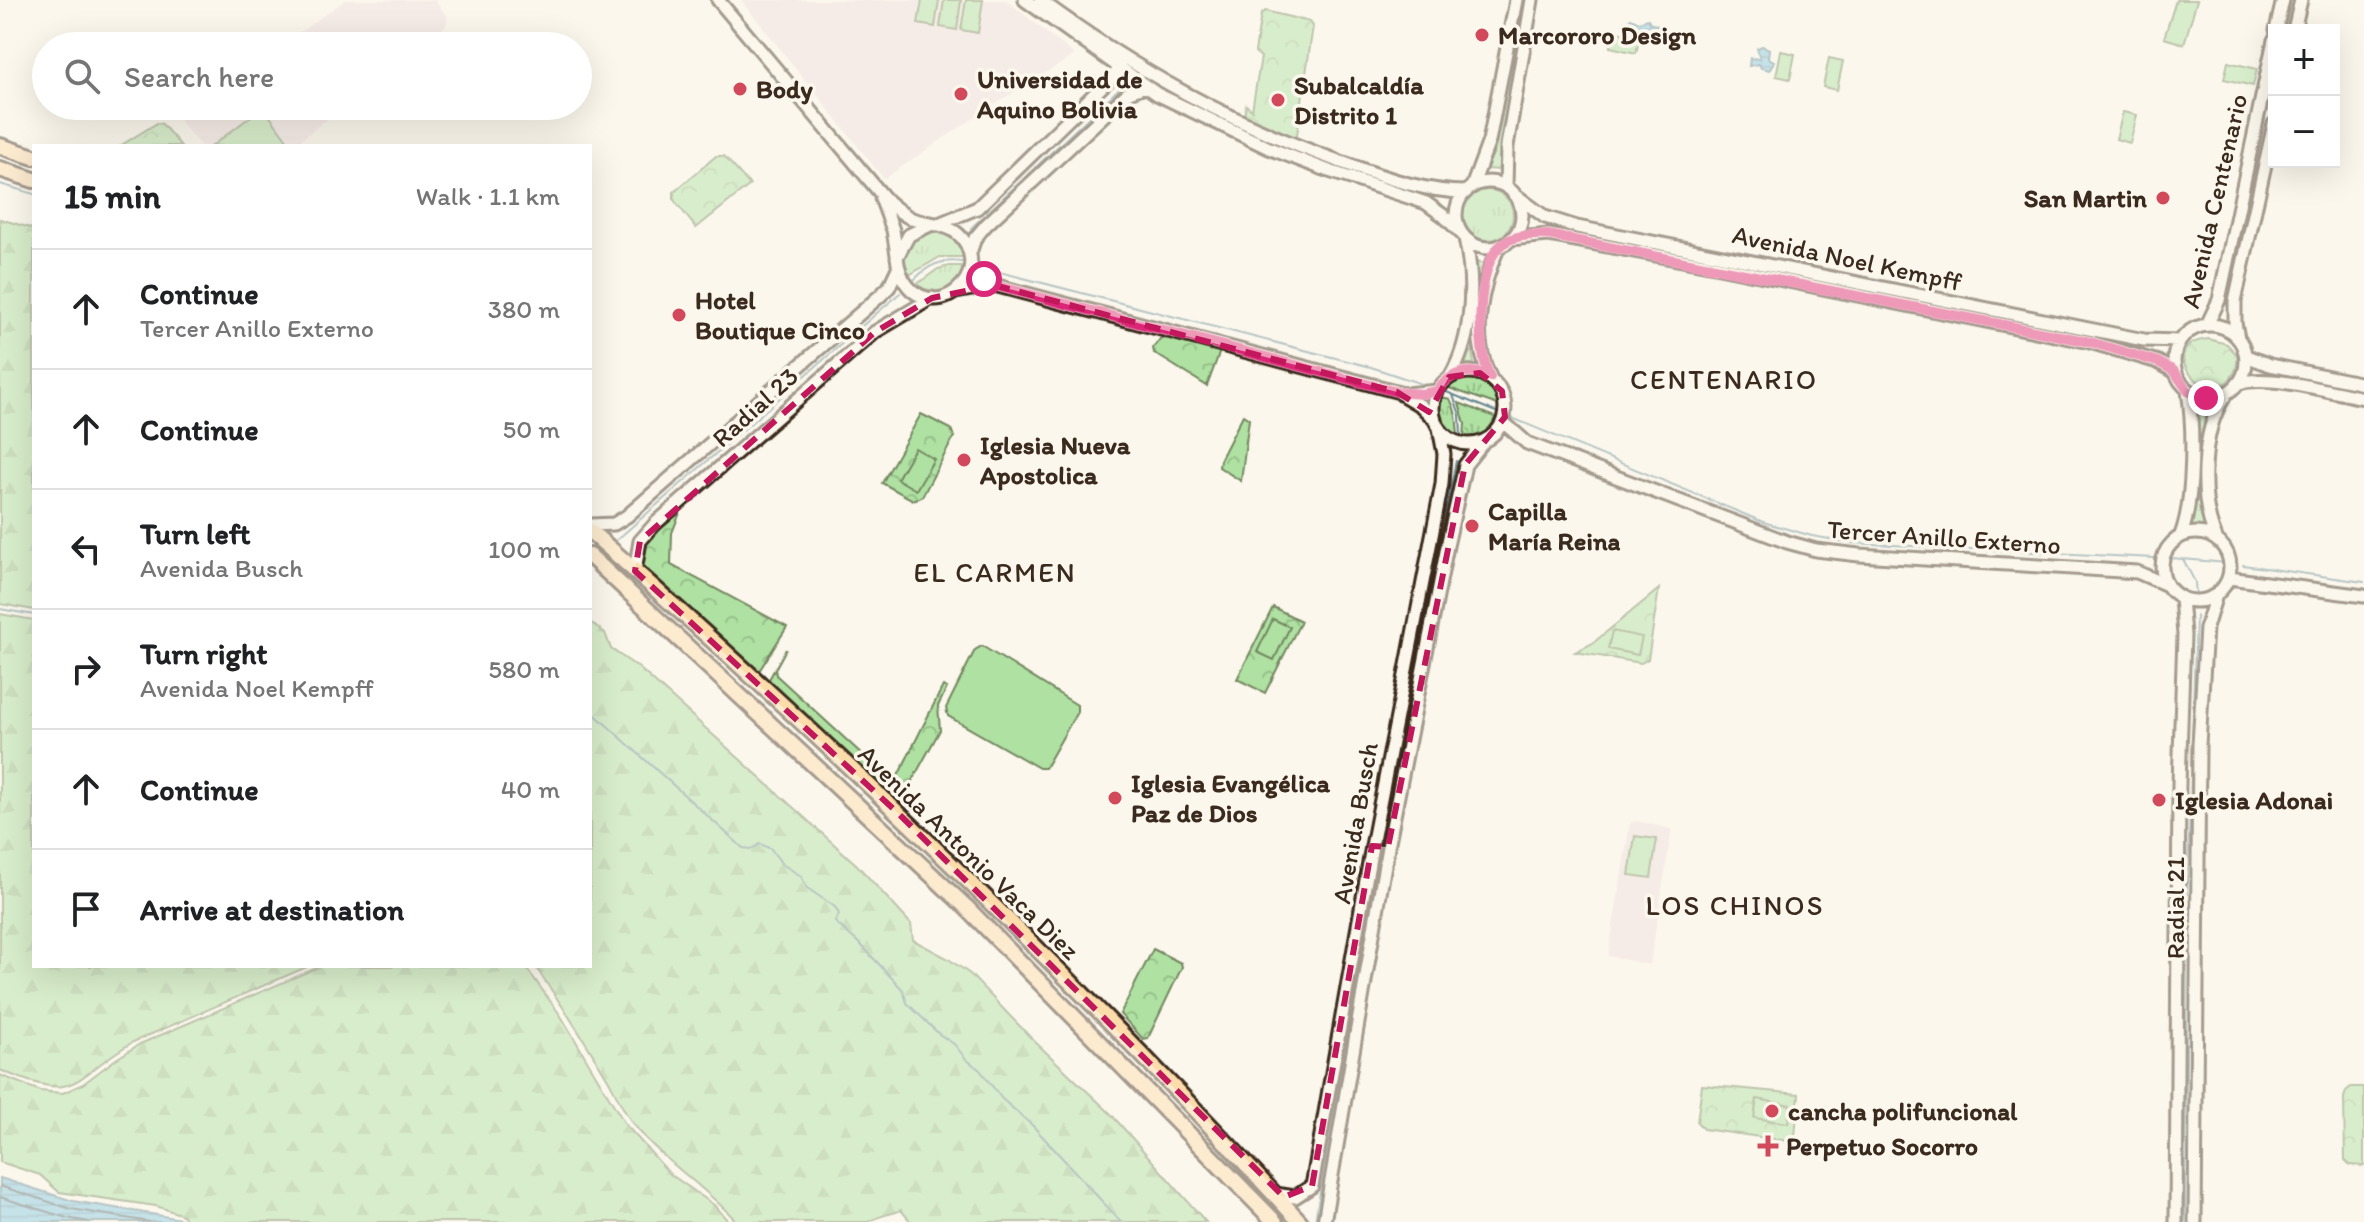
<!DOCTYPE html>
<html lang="en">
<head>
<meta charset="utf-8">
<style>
	:root { --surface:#fff; --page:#f2f2f2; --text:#202124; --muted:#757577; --line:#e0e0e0 }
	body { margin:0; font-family:Itim,sans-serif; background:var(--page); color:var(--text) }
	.controls { position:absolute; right:24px; top:24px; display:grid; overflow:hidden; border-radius:0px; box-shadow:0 8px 32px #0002 }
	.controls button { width:72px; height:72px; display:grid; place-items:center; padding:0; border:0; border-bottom:2px solid var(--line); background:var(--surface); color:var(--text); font:40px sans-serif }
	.stop { position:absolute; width:24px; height:24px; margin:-18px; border:6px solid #db2777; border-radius:50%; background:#fff }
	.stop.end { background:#db2777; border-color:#fff; box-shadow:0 2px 8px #0008 }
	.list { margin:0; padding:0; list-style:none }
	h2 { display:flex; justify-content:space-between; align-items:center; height:104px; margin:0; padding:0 32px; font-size:34px }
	h2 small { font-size:26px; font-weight:400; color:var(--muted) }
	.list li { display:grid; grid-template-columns:52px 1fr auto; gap:24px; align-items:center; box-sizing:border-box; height:120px; padding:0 32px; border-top:2px solid var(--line) }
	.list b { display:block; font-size:30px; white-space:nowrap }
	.list p { margin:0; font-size:26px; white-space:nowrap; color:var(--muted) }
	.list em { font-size:26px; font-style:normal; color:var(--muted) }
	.icon { flex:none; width:44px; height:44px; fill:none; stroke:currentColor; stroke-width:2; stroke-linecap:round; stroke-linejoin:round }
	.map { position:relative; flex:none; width:2364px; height:1222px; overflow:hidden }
	.search { position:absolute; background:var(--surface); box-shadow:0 8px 32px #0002; left:32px; top:32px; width:560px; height:88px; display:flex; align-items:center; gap:20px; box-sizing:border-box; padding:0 28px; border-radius:44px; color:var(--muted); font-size:30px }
	.panel { position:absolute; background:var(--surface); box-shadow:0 8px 32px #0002; left:32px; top:144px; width:560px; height:824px; border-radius:0px }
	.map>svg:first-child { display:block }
</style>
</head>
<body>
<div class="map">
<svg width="2364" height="1222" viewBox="0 0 2364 1222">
	<defs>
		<pattern id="grass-tufts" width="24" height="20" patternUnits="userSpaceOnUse" patternTransform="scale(2)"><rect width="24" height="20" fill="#aee1a2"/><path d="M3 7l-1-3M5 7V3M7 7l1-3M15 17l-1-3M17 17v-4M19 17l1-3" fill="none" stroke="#97c18b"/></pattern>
		<pattern id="forest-firs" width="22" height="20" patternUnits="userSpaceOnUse" patternTransform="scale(2)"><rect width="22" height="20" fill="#aee1a2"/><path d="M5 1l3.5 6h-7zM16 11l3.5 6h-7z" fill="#97c18b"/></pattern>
		<pattern id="park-crowns" width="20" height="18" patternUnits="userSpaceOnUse" patternTransform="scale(2)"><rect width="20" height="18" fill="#aee1a2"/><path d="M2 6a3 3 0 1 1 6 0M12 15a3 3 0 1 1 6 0" fill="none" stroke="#97c18b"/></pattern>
		<pattern id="water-rules" width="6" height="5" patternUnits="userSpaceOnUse" patternTransform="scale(2)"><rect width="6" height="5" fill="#82c7e3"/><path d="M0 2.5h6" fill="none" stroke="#71abc2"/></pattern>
	</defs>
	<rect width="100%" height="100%" fill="#fbf7ec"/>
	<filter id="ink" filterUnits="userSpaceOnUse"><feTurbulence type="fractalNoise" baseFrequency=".0125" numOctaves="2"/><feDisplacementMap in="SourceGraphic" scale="16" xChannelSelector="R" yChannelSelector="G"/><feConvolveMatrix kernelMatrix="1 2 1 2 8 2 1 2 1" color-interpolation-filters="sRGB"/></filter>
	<g filter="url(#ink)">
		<!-- built -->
		<path fill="#f0dee0" d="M345 0H435L448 17 446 26 420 46H280Z
			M741 0H1006L1075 55 990 107 884 179Z
			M194 106H344L293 146H201L180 122 181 115Z
			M1637 821 1672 829 1650 965 1608 956 1630 823Z"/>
		<!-- grass -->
		<path fill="url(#grass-tufts)" stroke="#748660" stroke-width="2" d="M1515 47 1518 48V51L1499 160 1501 170 1486 169 1495 150Z
			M1463 215a25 25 0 1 1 50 0a25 25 0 1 1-50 0Z
			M937 231 957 240 964 257H940L909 275C897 250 914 234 937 231Z
			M1476 262 1483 264 1472 352 1474 364H1466Z
			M949 266H963C959 289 938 297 918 286L917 284 938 269Z
			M1461 377C1480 377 1498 384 1498 405L1446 387 1449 382Z
			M1441 397 1450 399C1457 411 1457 424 1458 437 1440 429 1437 415 1441 397Z
			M2195 402 2212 405C2194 430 2197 499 2206 528H2188Z
			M1459 403 1495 417C1491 432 1478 439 1464 438L1465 424Z"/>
		<!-- forest -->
		<path fill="url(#forest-firs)" stroke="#748660" stroke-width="2" d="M0 219 34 229V610L0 604Z
			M0 614 34 620V966H309L133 1042C68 1079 82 1105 0 1070Z
			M590 622 605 633 611 649 639 668 857 865 911 924 913 940 947 958 970 974 1031 1038 1110 1113 1206 1222H911L901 1210C889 1215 880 1215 868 1222H737C705 1186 664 1162 634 1125 622 1110 616 1092 606 1076 584 1039 560 1002 535 966H590Z
			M321 966H525L561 1016 625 1124 670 1174 714 1205 729 1222H199L185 1220 183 1215 156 1206 59 1192 40 1175 0 1162V1075L40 1091 63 1093 83 1084 116 1059 140 1044Z"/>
		<!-- park -->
		<path fill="url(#park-crowns)" stroke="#748660" stroke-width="2" d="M1265 11 1310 22 1313 26 1297 135 1293 140 1244 117 1246 105 1252 110 1261 57 1255 52 1261 14Z
			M157 123 162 124 181 146H120Z
			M716 156H724L750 185 696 228 674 200V192Z
			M1169 338 1220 351 1207 386 1154 353 1153 348 1160 339Z
			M2208 339 2227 344 2237 355C2238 364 2236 372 2230 379 2205 408 2152 345 2208 339Z
			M921 414 951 429 954 437 922 497 913 500 882 483Z
			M1243 415 1249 419 1241 481 1219 467 1220 460Z
			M679 508 681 510 672 533 671 565 787 627 759 671 753 672 642 571C639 542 660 525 679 508Z
			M1659 589 1648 659 1641 663 1575 652 1593 643Z
			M1273 607 1301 621 1265 693 1237 679Z
			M786 649 775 669 776 675 890 780 897 778 943 686 947 688 938 706 940 730 901 801 897 803 768 687V681Z
			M1153 949 1181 963 1182 967 1148 1038 1143 1039 1120 1014Z
			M1702 1085 1799 1094 1795 1136 1788 1141 1703 1129 1697 1122Z
			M2351 1087H2364V1166L2350 1165 2345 1160 2344 1098 2346 1091Z"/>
		<!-- garden -->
		<path fill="#aee1a2" stroke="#748660" stroke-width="2" d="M922 0H939L935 27 918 24Z
			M944 0H961L957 30 940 27Z
			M966 0H983L978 33 961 30Z
			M2176 0H2197L2184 44 2164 38Z
			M1613 31 1640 37 1636 53 1610 47Z
			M1781 51 1795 54 1790 79 1776 76Z
			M1829 58 1843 61 1837 90 1823 87Z
			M2228 62 2257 69 2253 86 2224 79Z
			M263 107 290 144 287 146H212Z
			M2123 112 2137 115 2130 143 2116 139Z
			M915 448 934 459 916 490 897 479Z
			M1273 619 1290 627 1274 660 1257 652Z
			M1612 631 1642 637 1638 655 1608 649Z
			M982 646 1077 705V712L1045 768H1039L948 716 946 708 975 650Z
			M1635 836 1657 839 1651 878 1629 875Z
			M1757 1099 1791 1105 1788 1123 1754 1118Z"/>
		<!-- water -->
		<path fill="url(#water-rules)" stroke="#668894" stroke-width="2" d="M1631 18 1639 22 1648 19 1651 24 1657 25 1659 32 1654 36 1647 33 1643 28H1629L1627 22Z
			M1762 46 1769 49 1768 58 1774 61 1770 70 1761 68 1759 64 1749 66 1750 58 1760 59 1757 48Z
			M0 1178 73 1201 199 1222H0Z"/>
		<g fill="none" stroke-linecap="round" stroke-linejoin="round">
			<!-- shore -->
			<path stroke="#57696d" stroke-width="2" d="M0 1186 71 1209 150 1222
				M0 1197 67 1218 89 1222"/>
			<!-- stream -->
			<path stroke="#668894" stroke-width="2" d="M2285 30 2291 0
				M0 184 34 194
				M971 228 1124 84
				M980 267 1371 367 1428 386
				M914 280C928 265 941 259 962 262
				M1444 391 1496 412
				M1453 395 1460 415 1461 436
				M1512 418 1763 522 1812 536 1852 543 2155 558
				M612 544 900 293
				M2171 558 2227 563
				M2183 559 2195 582 2196 596
				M2243 565 2364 582
				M0 609 34 615
				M590 710 743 848 751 849 760 844 771 849 782 864 801 876 807 888 835 907 839 914 835 922 862 946 903 990 907 1003 939 1034 954 1044 966 1059 980 1070 1002 1099 1032 1125 1121 1222
				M1315 1221 1384 823 1456 461
				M2185 1222 2187 902 2196 616"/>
			<defs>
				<path id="secondary" d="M718 0 887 201C895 208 902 214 912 219 924 223 937 223 948 228 971 237 978 267 962 285 955 293 946 299 935 299 911 298 899 279 897 257L909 235 932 224
					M1025 0 1157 94 1269 148 1329 171 1426 203 1444 216 1461 233
					M1040 0C1137 71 1228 122 1341 162 1381 176 1423 192 1466 192
					M2276 30 2283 0
					M2294 30 2301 0
					M1456 215a33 33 0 1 1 66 0a33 33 0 1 1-66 0Z
					M1472 187 1489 141 1516 0
					M1506 187 1507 146 1532 0
					M1514 194 1545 217 1577 227 2144 340 2180 341
					M881 198 893 230 897 255
					M936 225 977 208 1120 69
					M1511 239 1548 235 1714 266 2090 342 2158 362 2174 371
					M970 253 975 238 986 225 1129 92 1145 86
					M971 266 984 279 994 285 1407 394 1437 391
					M956 292 994 285
					M2174 361a36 36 0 1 1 72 0a36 36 0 1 1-72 0Z
					M2207 325 2219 300 2274 40
					M2238 338 2235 323V301L2274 124
					M2246 356 2270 365 2364 384
					M1433 408a36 36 0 1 1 72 0a36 36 0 1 1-72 0Z
					M1450 377C1473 338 1475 282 1465 238
					M1490 377C1470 336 1481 286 1499 246
					M2239 383C2270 374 2331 392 2364 398
					M1401 394 1421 406 1435 420
					M1503 422 1527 443 1787 542 1816 550 1859 555 2137 572 2167 585
					M590 525 614 524 627 516 881 295 889 287 898 268
					M2162 567a34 34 0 1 1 68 0a34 34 0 1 1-68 0Z
					M2181 535C2194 502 2194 426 2188 391
					M2216 538C2199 499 2201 431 2225 396
					M635 571 640 541 655 524 875 332 932 298
					M2229 578 2364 596
					M1275 1194 1295 1197 1312 1186 1372 846 1442 484 1444 454 1439 428
					M1324 1222 1388 847 1447 546 1465 465 1484 441
					M2176 1222 2179 784 2184 635 2181 598
					M2195 1222 2199 745 2206 628 2216 595"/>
				<path id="highway" d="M0 146 34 157
					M0 169 34 180
					M590 531C838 749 1077 979 1300 1222
					M590 556 966 907 1275 1222"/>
			</defs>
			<!-- secondary casing -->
			<use href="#secondary" stroke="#3b2a1e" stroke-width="17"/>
			<!-- highway casing -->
			<use href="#highway" stroke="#3b2a1e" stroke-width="20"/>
			<!-- secondary -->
			<use href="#secondary" stroke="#fbf7ec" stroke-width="11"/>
			<!-- highway -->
			<use href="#highway" stroke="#fddcac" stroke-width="14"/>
		</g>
	</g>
	<g fill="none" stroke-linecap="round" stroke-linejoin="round" filter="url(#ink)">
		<!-- route -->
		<path stroke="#db2777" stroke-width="10" d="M984 279 994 285 1397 392 1422 394 1437 391C1451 372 1468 367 1490 377 1476 350 1476 268 1500 246 1513 234 1532 235 1548 235L2090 342 2158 362 2174 371 2188 391 2206 398"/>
	</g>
	<!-- marked area -->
	<path d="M0 0H2364V1222H0ZM994 285 1397 392 1429 412 1449 377 1480 373 1502 391 1505 417 1465 465 1388 847 1372 846 1312 1186 1284 1197 899 814 635 571 640 541 875 332 932 298Z" fill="#fbf7ec" fill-opacity=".55" fill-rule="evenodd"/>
	<path fill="none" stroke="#c2185b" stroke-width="6" stroke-dasharray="16 10" stroke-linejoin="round" d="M994 285 1397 392 1429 412 1449 377 1480 373 1502 391 1505 417 1465 465 1388 847 1372 846 1312 1186 1284 1197 899 814 635 571 640 541 875 332 932 298Z"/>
	<!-- markers -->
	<g fill="#d1495b" stroke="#fbf7ec" stroke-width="3">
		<circle cx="1482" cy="35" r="8"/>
		<circle cx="740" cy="89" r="8"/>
		<circle cx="961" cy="94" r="8"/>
		<circle cx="1278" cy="100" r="8"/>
		<circle cx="2163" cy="198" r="8"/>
		<circle cx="679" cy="315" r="8"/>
		<circle cx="964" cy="460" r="8"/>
		<circle cx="1472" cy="526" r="8"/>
		<circle cx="1115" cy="798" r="8"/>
		<circle cx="2159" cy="800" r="8"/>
		<circle cx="1772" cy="1111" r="8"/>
		<path d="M1764 1134h8v8h8v8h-8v8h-8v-8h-8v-8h8z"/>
	</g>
	<g text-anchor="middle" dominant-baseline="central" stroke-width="7" stroke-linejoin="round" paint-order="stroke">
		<!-- poi labels -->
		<g font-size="26" font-weight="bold" fill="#3b2a1e" stroke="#fbf7ec" text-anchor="start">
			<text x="1498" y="35">Marcororo Design</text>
			<text x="977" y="79">Universidad de<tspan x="977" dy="30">Aquino Bolivia</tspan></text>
			<text x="1294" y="85">Subalcaldía<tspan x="1294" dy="30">Distrito 1</tspan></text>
			<text x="756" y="89">Body</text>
			<text x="2147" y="198" text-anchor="end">San Martin</text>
			<text x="695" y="300">Hotel<tspan x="695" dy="30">Boutique Cinco</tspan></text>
			<text x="980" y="445">Iglesia Nueva<tspan x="980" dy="30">Apostolica</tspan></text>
			<text x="1488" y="511">Capilla<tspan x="1488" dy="30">María Reina</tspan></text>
			<text x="1131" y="783">Iglesia Evangélica<tspan x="1131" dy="30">Paz de Dios</tspan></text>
			<text x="2175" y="800">Iglesia Adonai</text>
			<text x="1788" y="1111">cancha polifuncional</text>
			<text x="1786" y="1146">Perpetuo Socorro</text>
		</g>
		<!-- street labels -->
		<g font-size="26" fill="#3b2a1e" stroke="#fbf7ec">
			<text transform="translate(2214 201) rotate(-77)">Avenida Centenario</text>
			<text transform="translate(1847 258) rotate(12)">Avenida Noel Kempff</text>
			<text transform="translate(755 407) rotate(-42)">Radial 23</text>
			<text transform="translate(1944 537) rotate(4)">Tercer Anillo Externo</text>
			<text transform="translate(1355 823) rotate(-80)">Avenida Busch</text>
			<text transform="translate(969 852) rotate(44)">Avenida Antonio Vaca Diez</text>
			<text transform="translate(2175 908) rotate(-90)">Radial 21</text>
		</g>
		<!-- neighbourhood labels -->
		<g font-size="28" letter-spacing="2" fill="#3b2a1e" stroke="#fbf7ec">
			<text x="1724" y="379">CENTENARIO</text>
			<text x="995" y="572">EL CARMEN</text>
			<text x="1735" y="905">LOS CHINOS</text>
		</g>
	</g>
</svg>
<div class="controls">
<button>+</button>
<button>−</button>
</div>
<div class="stop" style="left:984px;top:279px"></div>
<div class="stop end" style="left:2206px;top:398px"></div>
<div class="search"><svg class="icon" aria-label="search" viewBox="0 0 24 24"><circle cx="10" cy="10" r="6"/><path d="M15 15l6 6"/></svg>Search here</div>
<section class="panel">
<h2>15 min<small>Walk · 1.1 km</small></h2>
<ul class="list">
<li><svg class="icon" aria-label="ahead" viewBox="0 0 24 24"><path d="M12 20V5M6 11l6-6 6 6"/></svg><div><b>Continue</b><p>Tercer Anillo Externo</p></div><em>380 m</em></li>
<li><svg class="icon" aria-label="ahead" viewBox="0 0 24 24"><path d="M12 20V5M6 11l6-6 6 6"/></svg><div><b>Continue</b></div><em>50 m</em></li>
<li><svg class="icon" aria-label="left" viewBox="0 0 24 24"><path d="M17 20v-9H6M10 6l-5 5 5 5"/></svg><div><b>Turn left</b><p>Avenida Busch</p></div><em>100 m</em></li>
<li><svg class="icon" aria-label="right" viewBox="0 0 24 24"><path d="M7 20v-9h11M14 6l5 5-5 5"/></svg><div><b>Turn right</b><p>Avenida Noel Kempff</p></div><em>580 m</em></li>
<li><svg class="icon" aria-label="ahead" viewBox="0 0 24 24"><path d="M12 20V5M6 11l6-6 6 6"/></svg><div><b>Continue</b></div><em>40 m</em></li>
<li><svg class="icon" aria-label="arrive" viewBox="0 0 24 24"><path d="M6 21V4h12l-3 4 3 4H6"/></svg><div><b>Arrive at destination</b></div></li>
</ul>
</section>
</div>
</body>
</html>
